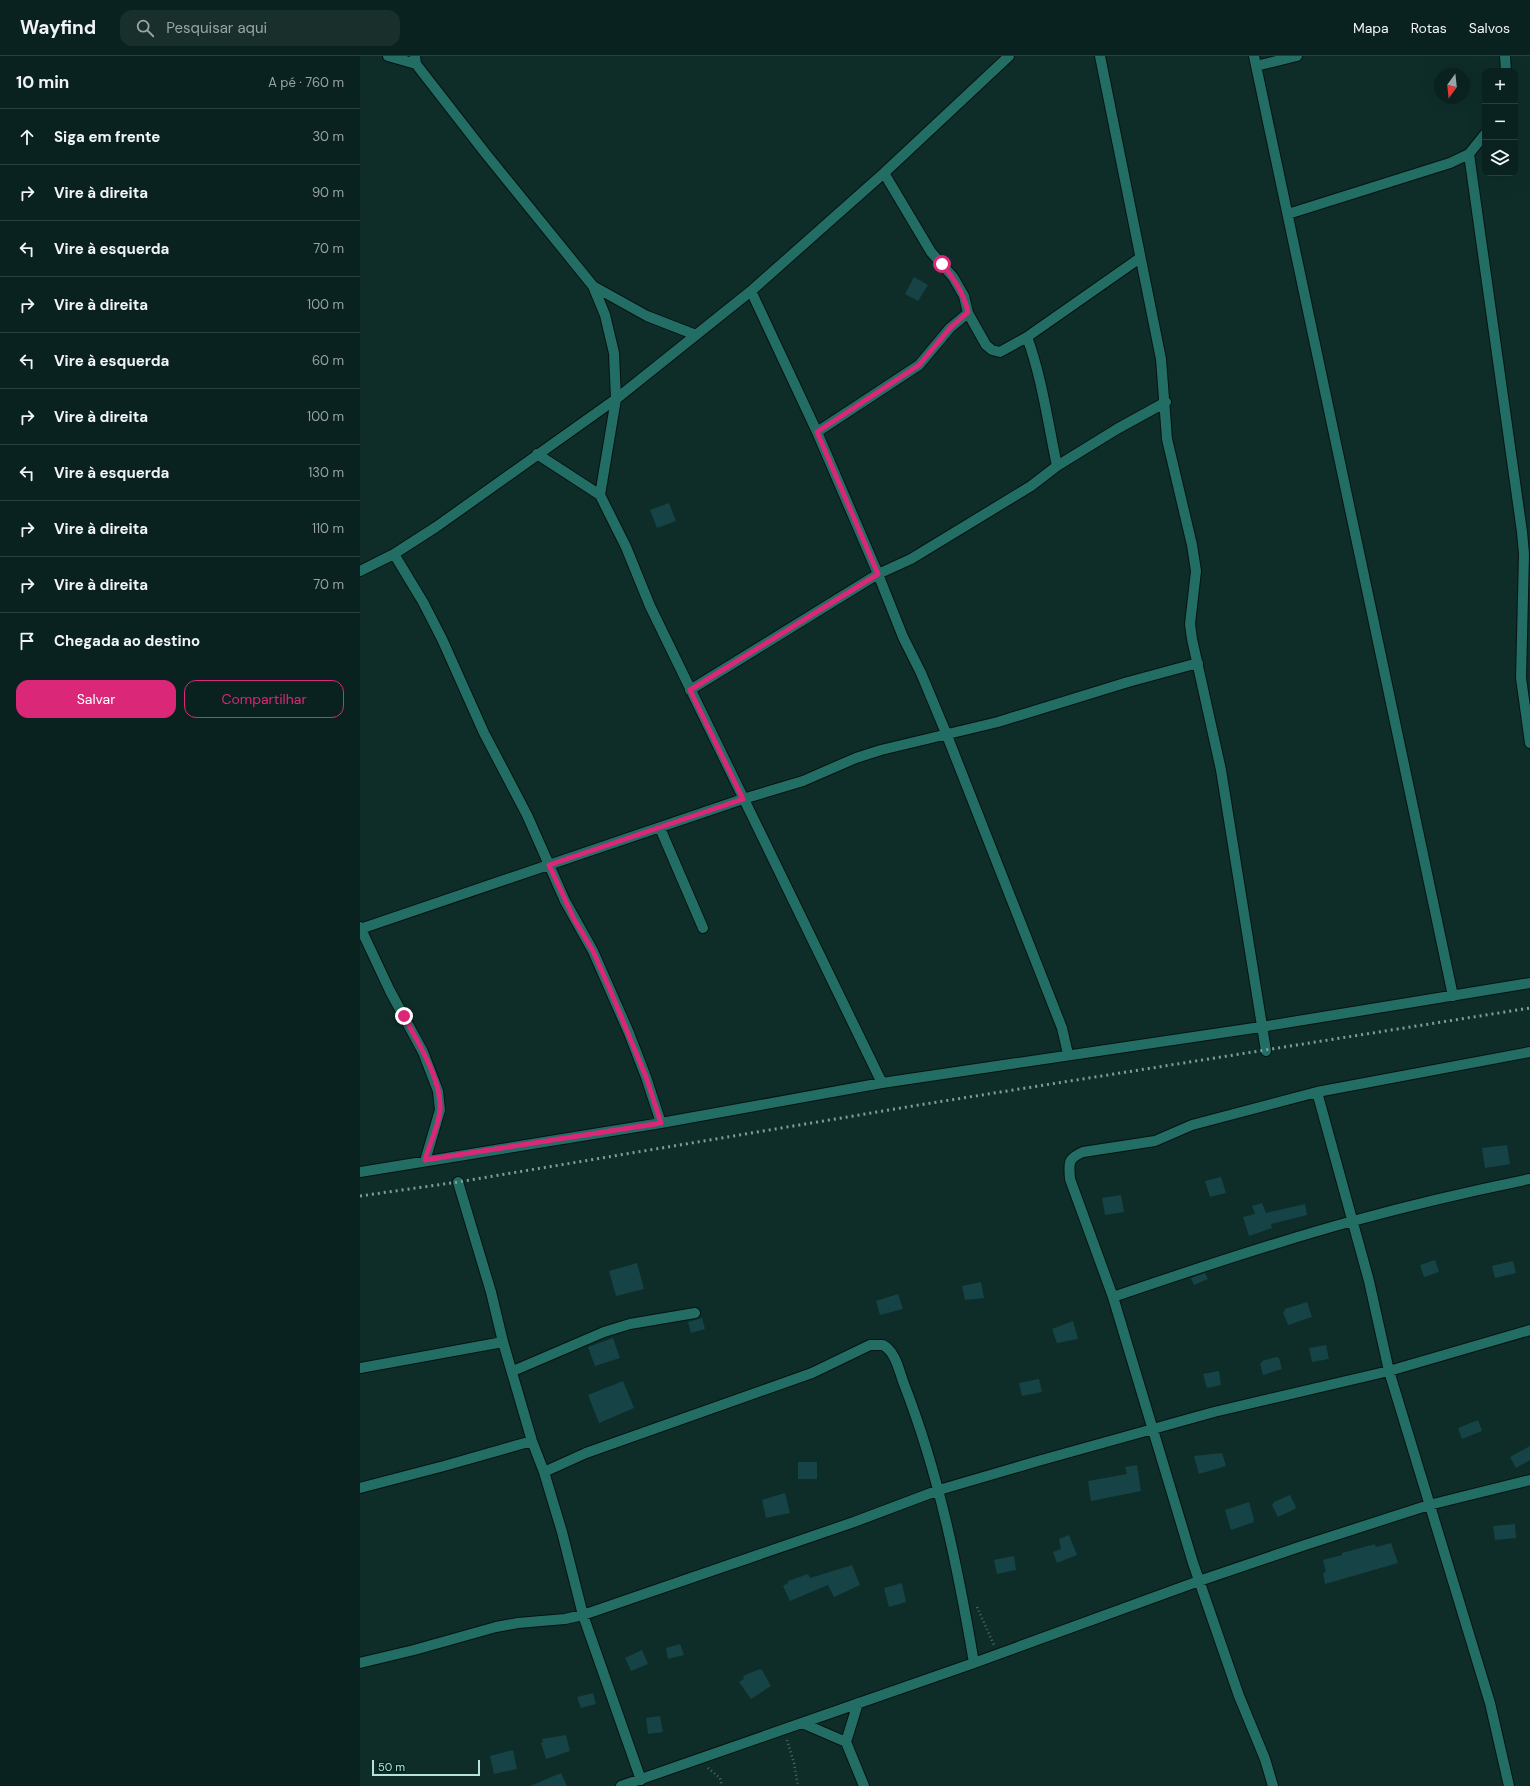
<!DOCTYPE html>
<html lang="pt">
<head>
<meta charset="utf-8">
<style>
	:root { --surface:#0a221f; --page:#182f2c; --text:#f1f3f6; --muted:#99a4a4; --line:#2a3f3d; --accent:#db2777 }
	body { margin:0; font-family:"DM Sans",sans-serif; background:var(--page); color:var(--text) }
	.controls { position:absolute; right:12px; top:12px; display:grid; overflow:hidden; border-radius:8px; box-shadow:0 4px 16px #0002 }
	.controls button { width:36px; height:36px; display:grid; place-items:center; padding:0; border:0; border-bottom:1px solid var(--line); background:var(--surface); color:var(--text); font:20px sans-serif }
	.compass { position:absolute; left:1074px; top:12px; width:36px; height:36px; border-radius:50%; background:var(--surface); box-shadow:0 4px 16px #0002; rotate:195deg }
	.scale { position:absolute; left:12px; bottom:10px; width:108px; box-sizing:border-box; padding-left:4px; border:2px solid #b6e2da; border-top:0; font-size:11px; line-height:14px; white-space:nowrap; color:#b6e2da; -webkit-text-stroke:3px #04231f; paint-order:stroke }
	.stop { position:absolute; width:12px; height:12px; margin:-9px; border:3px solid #db2777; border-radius:50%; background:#fff }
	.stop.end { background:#db2777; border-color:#fff; box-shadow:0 1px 4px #0008 }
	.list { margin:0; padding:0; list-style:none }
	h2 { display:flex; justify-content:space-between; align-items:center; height:52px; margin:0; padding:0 16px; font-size:17px }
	h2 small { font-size:13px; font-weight:400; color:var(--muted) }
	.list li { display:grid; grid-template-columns:26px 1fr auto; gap:12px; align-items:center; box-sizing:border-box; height:56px; padding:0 16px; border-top:1px solid var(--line) }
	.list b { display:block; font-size:15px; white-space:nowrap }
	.list em { font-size:13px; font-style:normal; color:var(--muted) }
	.actions { display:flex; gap:8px; padding:12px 16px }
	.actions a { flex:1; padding:9px 0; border:1px solid var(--accent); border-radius:12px; text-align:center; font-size:14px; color:var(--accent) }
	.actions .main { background:var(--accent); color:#fff }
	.icon { flex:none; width:22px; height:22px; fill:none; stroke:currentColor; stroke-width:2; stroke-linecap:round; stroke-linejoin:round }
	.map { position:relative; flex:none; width:1170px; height:1730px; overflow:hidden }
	header { display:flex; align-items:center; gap:24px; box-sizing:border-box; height:56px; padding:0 20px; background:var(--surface); border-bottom:1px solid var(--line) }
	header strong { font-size:19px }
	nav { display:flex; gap:22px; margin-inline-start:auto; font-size:14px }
	.search { width:280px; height:36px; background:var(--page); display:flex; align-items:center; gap:10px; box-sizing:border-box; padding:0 14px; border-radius:12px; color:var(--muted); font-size:15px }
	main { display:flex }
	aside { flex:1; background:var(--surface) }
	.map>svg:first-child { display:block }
</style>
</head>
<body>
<header>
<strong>Wayfind</strong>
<div class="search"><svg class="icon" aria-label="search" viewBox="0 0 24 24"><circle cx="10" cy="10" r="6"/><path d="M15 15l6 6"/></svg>Pesquisar aqui</div>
<nav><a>Mapa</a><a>Rotas</a><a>Salvos</a></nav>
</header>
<main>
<aside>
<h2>10 min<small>A pé · 760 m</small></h2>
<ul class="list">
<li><svg class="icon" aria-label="ahead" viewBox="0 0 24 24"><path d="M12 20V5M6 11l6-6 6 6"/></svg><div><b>Siga em frente</b></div><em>30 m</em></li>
<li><svg class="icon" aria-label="right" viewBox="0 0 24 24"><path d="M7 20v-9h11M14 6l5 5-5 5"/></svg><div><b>Vire à direita</b></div><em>90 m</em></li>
<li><svg class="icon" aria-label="left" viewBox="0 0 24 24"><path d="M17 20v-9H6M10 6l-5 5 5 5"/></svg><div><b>Vire à esquerda</b></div><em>70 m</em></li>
<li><svg class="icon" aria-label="right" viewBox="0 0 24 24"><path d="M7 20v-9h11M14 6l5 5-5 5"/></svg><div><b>Vire à direita</b></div><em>100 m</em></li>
<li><svg class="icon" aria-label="left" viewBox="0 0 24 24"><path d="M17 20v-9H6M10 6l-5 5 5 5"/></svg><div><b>Vire à esquerda</b></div><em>60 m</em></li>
<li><svg class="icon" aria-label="right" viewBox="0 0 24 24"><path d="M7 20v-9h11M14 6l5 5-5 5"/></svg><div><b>Vire à direita</b></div><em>100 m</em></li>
<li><svg class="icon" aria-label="left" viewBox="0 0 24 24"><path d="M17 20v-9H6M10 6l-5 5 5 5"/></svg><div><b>Vire à esquerda</b></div><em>130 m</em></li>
<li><svg class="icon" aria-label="right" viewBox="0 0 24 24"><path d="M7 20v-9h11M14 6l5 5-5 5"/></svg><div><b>Vire à direita</b></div><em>110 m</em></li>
<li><svg class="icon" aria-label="right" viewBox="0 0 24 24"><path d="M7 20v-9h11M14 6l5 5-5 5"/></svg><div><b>Vire à direita</b></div><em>70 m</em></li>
<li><svg class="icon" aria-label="arrive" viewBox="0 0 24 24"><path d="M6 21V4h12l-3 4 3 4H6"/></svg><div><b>Chegada ao destino</b></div></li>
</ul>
<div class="actions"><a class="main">Salvar</a><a>Compartilhar</a></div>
</aside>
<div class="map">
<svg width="1170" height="1730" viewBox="0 0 1170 1730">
	<rect width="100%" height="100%" fill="#0e2d29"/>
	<!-- building -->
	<path fill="#154346" d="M554 221 568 229 558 245 545 238Z
		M309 447 316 465 297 472 290 454Z
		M1147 1089 1150 1108 1125 1112 1122 1092Z
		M861 1121 866 1137 850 1141 845 1125Z
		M761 1139 764 1156 745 1159 742 1142Z
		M902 1147 906 1157 945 1148 947 1159 911 1168 912 1172 889 1180 883 1161 895 1158 892 1150Z
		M1075 1204 1079 1216 1064 1221 1060 1209Z
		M1153 1205 1156 1217 1135 1222 1132 1210Z
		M277 1207 284 1233 256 1240 249 1215Z
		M845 1217 848 1223 834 1229 831 1222Z
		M621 1226 624 1242 605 1244 602 1230Z
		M538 1238 543 1253 520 1259 516 1245Z
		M947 1246 952 1261 928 1269 923 1256 925 1255V1253Z
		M342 1262 345 1273 331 1277 328 1266Z
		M713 1265 718 1283 697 1287 692 1273Z
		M253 1282 260 1302 235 1310 228 1291Z
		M966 1289 969 1303 952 1306 949 1292Z
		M916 1301 919 1302 922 1313 903 1319 900 1307H902V1305Z
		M859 1315 861 1329 847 1332 843 1318Z
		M679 1323 682 1336 662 1340 659 1327Z
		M263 1325 274 1352 239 1367 228 1339Z
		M1118 1364 1122 1375 1102 1383 1098 1372Z
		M1170 1390V1404L1156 1412 1150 1401Z
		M862 1397 866 1410 839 1418 834 1400Z
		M438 1406H457V1423H438Z
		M777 1409 781 1435 731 1445 728 1425 767 1418 765 1411Z
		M425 1437 430 1457 406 1462 402 1444Z
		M930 1439 936 1451 935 1453 918 1461 912 1449 914 1446Z
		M889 1446 894 1463 893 1464 894 1466 871 1474 865 1454Z
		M1155 1468 1156 1482 1135 1484 1133 1470Z
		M709 1479 717 1499 697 1507 693 1496 701 1493 699 1483Z
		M1031 1487 1038 1507 965 1528 963 1517 966 1516 963 1504 982 1499V1497L1015 1488 1016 1491Z
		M654 1500 656 1514 637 1518 634 1504Z
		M492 1509 500 1529 474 1541 468 1529 430 1545 423 1530 428 1527V1525L448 1518 450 1522Z
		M542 1527 546 1546 529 1551 524 1532Z
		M320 1588 324 1599 308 1603 306 1592Z
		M282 1594 288 1608 271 1615 265 1602Z
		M400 1613 402 1614 411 1630 391 1643 379 1626 384 1623 383 1620Z
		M233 1637 236 1648 221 1652 217 1641Z
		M300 1660 303 1676 288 1678 286 1662Z
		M206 1679 210 1695 186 1703 181 1687 183 1686 182 1683Z
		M153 1694 157 1713 134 1718 130 1700Z
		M201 1717 207 1730H170Z"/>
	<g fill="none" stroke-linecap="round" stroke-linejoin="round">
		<defs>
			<path id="street" d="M28 0 56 8
				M55 0 56 8 126 98 233 230 245 259 254 297 256 343 240 439
				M740 0 801 303 807 383 832 489 836 515 830 568 832 583 861 714 906 995
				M894 0 1093 940
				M1145 0 1146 15
				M896 10 937 0
				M1109 98 1162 476 1164 498 1161 622 1170 687
				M524 117 571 196 593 221 604 240 608 257 626 289 632 294 640 296 667 281
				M928 158 1090 107 1109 98 1125 78
				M233 230 287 260 336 279
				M391 235 457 376 518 518 543 581 561 617 586 677 702 972 708 998
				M457 376 559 309 590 272 608 257
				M177 398 240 439 266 491 290 550 522 1027
				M697 410C688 367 682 322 667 281L780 202
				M34 498 63 546 82 583 124 677 167 759 205 845 233 895 269 977 286 1021 301 1067
				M0 515 34 498 76 471 256 343 391 235 524 117 649 0
				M330 634 518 518 551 503 671 430 697 410 757 373 806 346
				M300 772 343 872
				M0 871 30 935 63 996 78 1035 80 1054 65 1105
				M0 873 383 743 443 725 496 702 521 694 638 666 768 626 838 607
				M957 1036 1009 1225 1029 1315 1130 1647 1149 1730
				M0 1116 301 1067 522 1027 901 971 1170 927
				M98 1126 131 1236 143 1286 172 1385 184 1416 202 1476 223 1559 281 1724
				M753 1241C832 1214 912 1187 993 1165 1051 1149 1111 1135 1170 1123
				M0 1312 143 1286
				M153 1315 244 1276 270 1268 335 1257
				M184 1416 226 1397 452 1317 510 1289H523C536 1296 539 1315 544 1328 579 1418 598 1513 614 1607
				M0 1432 84 1410 172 1385
				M0 1607 54 1594 136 1571 158 1567 205 1563 223 1559 494 1466 579 1434 678 1405 854 1356 1029 1315 1170 1274
				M498 1647 486 1686 504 1730
				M442 1667 486 1686
				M261 1730 614 1607 839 1525 945 1489 1069 1449 1170 1424
				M913 1730 905 1703 879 1640 833 1507 753 1241 710 1123C709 1107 707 1103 723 1096L795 1085 832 1069 957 1036 1170 996"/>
		</defs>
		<!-- street casing -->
		<use href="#street" stroke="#061311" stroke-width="12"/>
		<!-- path -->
		<path stroke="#496d68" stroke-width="2.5" stroke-dasharray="1 3" stroke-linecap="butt" d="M617 1551 634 1589
			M427 1684 434 1707 438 1730
			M348 1712 360 1722 362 1730"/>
		<!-- street -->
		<use href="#street" stroke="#226e64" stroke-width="10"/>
		<!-- rail -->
		<path stroke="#79a09a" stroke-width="3" stroke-dasharray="2 4" stroke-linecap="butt" d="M0 1140 98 1126 565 1048 1170 952"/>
	</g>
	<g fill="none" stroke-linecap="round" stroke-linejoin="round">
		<!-- route -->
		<path stroke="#db2777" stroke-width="5" d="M44 960C57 986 82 1023 80 1054 79 1068 69 1090 65 1104L301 1067 286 1021 251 936 233 895 214 863 189 809 383 743 330 634 518 518 457 376 559 309 590 272 608 256C603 236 595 224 582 208"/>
	</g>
</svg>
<div class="controls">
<button>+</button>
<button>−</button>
<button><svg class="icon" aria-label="layers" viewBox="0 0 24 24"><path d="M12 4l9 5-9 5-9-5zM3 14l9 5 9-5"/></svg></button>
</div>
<svg class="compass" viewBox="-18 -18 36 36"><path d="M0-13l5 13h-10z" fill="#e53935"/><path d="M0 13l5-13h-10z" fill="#99a4a4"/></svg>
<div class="scale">50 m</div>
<div class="stop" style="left:582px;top:208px"></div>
<div class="stop end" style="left:44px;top:960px"></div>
</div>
</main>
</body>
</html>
